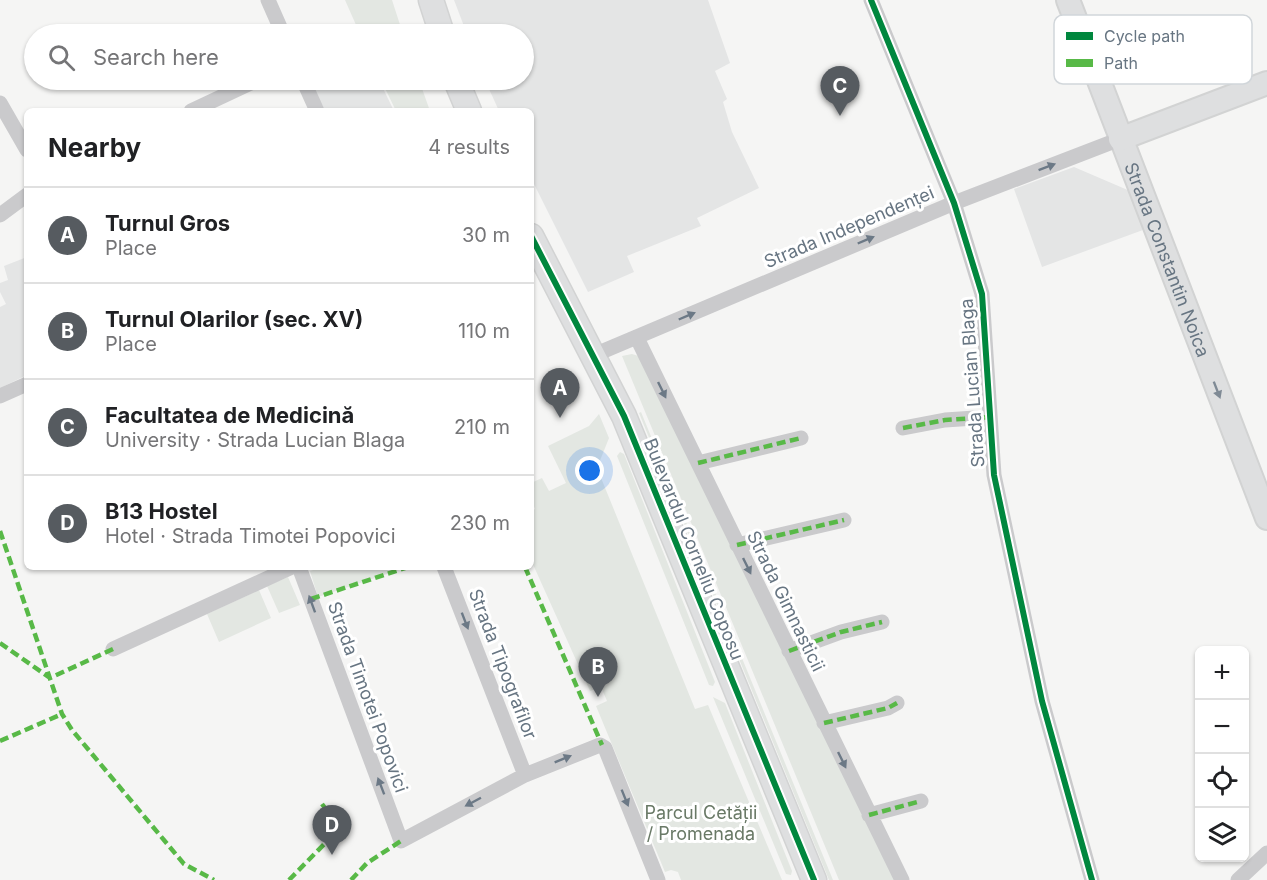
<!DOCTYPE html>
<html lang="en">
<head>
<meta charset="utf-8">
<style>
	:root { --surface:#fff; --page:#f2f2f2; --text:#202124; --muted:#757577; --line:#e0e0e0; --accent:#565b60 }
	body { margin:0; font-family:Inter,sans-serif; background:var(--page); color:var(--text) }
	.controls { position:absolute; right:18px; bottom:18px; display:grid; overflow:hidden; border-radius:9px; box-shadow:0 2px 4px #0004 }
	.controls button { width:54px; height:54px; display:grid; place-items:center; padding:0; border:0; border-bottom:2px solid var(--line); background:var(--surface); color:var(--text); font:30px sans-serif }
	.you { position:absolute; left:590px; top:471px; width:21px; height:21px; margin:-15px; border:4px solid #fff; border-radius:50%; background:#1a73e8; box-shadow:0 0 0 9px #1a73e833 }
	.badge { display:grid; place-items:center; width:39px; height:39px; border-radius:50%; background:var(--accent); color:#fff; font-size:20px; font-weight:700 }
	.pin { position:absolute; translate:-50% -50px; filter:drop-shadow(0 2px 3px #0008) }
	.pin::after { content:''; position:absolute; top:32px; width:21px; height:18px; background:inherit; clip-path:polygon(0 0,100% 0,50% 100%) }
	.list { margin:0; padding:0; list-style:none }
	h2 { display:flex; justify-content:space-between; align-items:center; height:78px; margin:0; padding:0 24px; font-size:26px }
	h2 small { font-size:20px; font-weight:400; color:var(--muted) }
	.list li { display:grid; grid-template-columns:39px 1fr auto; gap:18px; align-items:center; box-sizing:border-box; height:96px; padding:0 24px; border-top:2px solid var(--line) }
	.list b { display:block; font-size:22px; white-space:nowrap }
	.list p { margin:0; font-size:20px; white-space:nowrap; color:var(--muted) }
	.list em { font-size:20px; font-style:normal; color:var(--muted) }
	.icon { flex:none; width:33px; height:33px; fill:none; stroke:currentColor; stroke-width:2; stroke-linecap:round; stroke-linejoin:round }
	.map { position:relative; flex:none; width:1267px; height:880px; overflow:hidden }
	.search { position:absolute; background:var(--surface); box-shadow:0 2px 4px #0004; left:24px; top:24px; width:510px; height:66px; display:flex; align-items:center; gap:15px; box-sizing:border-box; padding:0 21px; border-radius:33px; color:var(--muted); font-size:22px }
	.panel { position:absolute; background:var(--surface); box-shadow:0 2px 4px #0004; left:24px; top:108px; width:510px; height:462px; border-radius:9px }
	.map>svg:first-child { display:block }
</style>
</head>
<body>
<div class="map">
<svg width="1267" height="880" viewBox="0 0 1267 880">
	<rect width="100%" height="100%" fill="#f5f5f4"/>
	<!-- built -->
	<path fill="#e4e5e5" d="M454 0H708L730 63 715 71 727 99 723 102 732 132 759 188 697 218 701 226 627 256 634 272 588 292 531 178V111H499L485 80H524V34H467Z
		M310 80H379L394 111H325Z
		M1074 167 1130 191 1143 230 1042 267 1014 189Z
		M27 257V375L0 388V307L6 304 0 292V283L8 280 4 266Z"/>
	<!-- green -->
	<path fill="#e3e7e2" d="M345 0H392L403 34H360Z
		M381 80H419L430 111H396Z
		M632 354 642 357 897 880H839L622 356Z
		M641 412 833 880H829L639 413Z
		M599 414 609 438 597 468 695 709 708 705 782 880H681L678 872 671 870 665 872 596 706 607 701 601 687 590 691 531 560V511L535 509 531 499V483L542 478 549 491 566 483 548 446 589 426Z
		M620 452 624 454 715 682 713 686 709 685 617 456Z
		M322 567H408L318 597 310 571Z
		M288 577 300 605 279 613 267 586Z
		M259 590 271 618 219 642 207 614Z
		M713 697 725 703 792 871 791 875 786 874Z"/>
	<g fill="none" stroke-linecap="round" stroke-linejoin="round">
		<defs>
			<g id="secondary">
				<path id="s1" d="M1068 0 1267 518"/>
				<path d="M1120 139 1267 83"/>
			</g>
			<path id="primary" d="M431 0 442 34
				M456 80 469 111
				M531 236 624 416 814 880"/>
		</defs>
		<!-- secondary casing -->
		<use href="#secondary" stroke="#d2d3d3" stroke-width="26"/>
		<!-- primary casing -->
		<use href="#primary" stroke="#d2d3d3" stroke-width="27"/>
		<!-- street -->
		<path stroke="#cacacc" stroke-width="15" d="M268 0 283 34
			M871 0 954 203 982 294 994 475 1042 701 1092 880
			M303 80 317 111
			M0 103 27 150
			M191 111 257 80
			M0 215 27 195
			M637 338 902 880
			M594 355 954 203 1120 139
			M0 396 27 384
			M903 428 945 420 990 417
			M698 463 801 438
			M737 545 844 520
			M299 567 401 841 525 775 600 745 605 748 658 880
			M444 567 525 775
			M113 649 292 567
			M789 651 841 632 882 622
			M824 723 888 708 897 703
			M869 815 921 801
			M1238 880 1267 853"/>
		<!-- secondary -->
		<use href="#secondary" stroke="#dedfe0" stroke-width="22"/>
		<!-- primary -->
		<use href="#primary" stroke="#dedfe0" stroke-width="24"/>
		<!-- quiet -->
		<path stroke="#58b947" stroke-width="4.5" stroke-dasharray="9 4.5" stroke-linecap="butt" d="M903 428 945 420 990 417
			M698 463 801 438
			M0 531 62 714 72 730 184 864 214 880
			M737 545 844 520
			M525 567 602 745
			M311 599 408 567
			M0 643 50 678 113 649
			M789 651 841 632 882 622
			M824 723 888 708 897 703
			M0 741 62 714
			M869 815 921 801
			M289 880 340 828 322 804
			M351 880 367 863 401 841"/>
		<defs>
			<path id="cycleway" d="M871 0 954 203 982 294 994 475 1042 701 1092 880
				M531 236 624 416 814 880"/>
		</defs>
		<!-- cycleway casing -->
		<use href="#cycleway" stroke="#fff" stroke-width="10"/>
		<!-- cycleway -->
		<use href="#cycleway" stroke="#00873e" stroke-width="6"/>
	</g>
	<!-- one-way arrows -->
	<defs><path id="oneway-solid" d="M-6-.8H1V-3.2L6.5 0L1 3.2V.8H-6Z" transform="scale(1.5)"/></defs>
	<g fill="#6c7986">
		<use href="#oneway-solid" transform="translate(1047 167) rotate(-21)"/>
		<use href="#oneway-solid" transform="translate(866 240) rotate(-23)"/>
		<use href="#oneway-solid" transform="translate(687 316) rotate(-23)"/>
		<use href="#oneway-solid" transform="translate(662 390) rotate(64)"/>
		<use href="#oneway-solid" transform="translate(747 566) rotate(64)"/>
		<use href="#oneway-solid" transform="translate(312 604) rotate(-110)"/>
		<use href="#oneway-solid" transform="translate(465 621) rotate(69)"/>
		<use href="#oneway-solid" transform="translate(563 759) rotate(-22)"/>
		<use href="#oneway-solid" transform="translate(842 760) rotate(64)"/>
		<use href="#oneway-solid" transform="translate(381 786) rotate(-111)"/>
		<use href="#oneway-solid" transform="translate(625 798) rotate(68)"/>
		<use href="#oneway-solid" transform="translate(473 802) rotate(152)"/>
	</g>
	<use fill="#7f8a95" href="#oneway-solid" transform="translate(1217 390) rotate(69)"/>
	<g text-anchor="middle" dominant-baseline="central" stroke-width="6" stroke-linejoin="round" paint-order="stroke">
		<!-- street labels -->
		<g font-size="18" fill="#677582" stroke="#fff">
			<text transform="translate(849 227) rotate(-23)">Strada Independenței</text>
			<text stroke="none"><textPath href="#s1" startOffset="278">Strada Constantin Noica</textPath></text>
			<text transform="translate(972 383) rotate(-94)">Strada Lucian Blaga</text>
			<text transform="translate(694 549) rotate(68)">Bulevardul Corneliu Coposu</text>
			<text transform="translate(786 601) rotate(64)">Strada Gimnasticii</text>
			<text transform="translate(503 664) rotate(69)">Strada Tipografilor</text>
			<text transform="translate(368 697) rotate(70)">Strada Timotei Popovici</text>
		</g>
		<!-- park labels -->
		<g font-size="18" fill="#697966" stroke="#fff">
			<text x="701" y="812">Parcul Cetății<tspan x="701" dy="21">/ Promenada</tspan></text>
		</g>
	</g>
	<!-- legend -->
	<rect x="1054" y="15" width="198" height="69" rx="9" fill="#fff" stroke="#d1d6da" stroke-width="1.5"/>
	<rect x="1066" y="32" width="27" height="8" fill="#00873e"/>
	<rect x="1066" y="59" width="27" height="8" fill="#58b947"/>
	<g font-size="16" fill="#677582">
		<text x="1104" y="42">Cycle path</text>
		<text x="1104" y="69">Path</text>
	</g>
</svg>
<div class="controls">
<button>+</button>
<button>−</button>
<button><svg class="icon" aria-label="locate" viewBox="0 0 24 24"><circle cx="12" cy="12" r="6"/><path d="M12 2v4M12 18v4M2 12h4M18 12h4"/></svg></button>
<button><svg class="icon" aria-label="layers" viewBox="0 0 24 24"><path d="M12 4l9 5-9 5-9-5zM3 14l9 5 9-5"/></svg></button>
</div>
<div class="you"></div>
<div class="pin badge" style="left:560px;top:418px">A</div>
<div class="pin badge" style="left:598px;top:697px">B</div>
<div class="pin badge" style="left:840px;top:116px">C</div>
<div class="pin badge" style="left:332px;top:855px">D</div>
<div class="search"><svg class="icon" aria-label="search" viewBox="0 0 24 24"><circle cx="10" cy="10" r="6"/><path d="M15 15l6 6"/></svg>Search here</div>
<section class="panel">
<h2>Nearby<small>4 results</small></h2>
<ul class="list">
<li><span class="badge">A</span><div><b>Turnul Gros</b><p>Place</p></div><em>30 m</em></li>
<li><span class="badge">B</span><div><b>Turnul Olarilor (sec. XV)</b><p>Place</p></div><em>110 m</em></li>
<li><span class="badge">C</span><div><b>Facultatea de Medicină</b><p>University · Strada Lucian Blaga</p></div><em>210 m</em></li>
<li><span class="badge">D</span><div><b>B13 Hostel</b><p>Hotel · Strada Timotei Popovici</p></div><em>230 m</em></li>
</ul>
</section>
</div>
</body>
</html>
